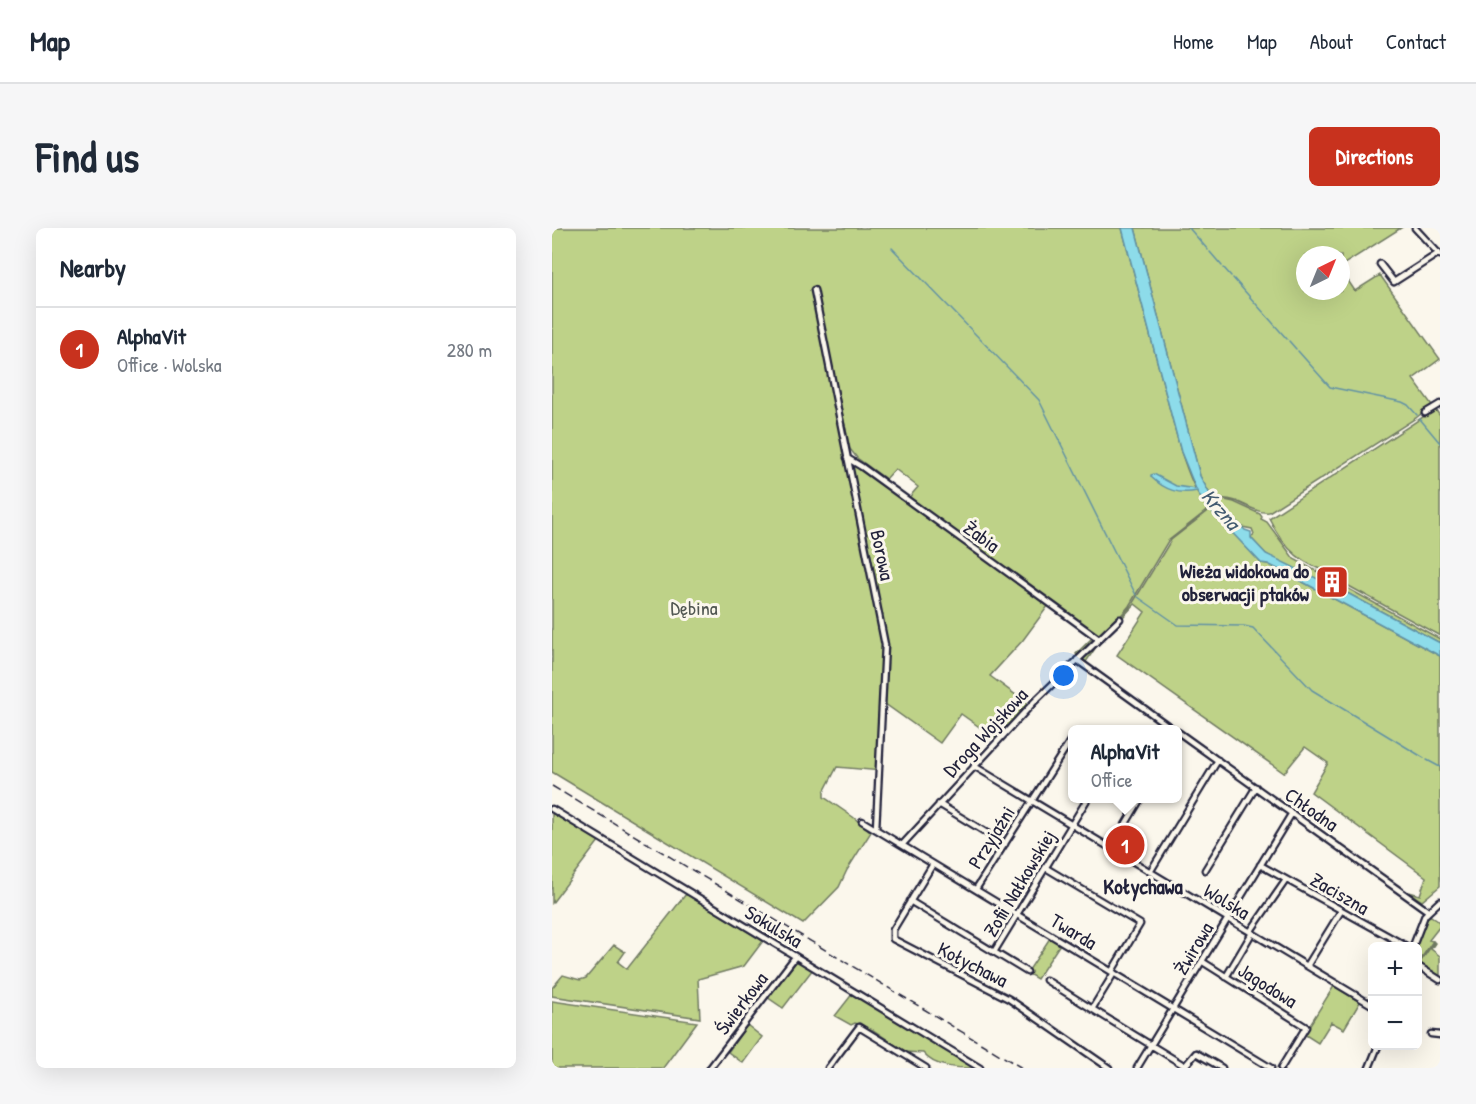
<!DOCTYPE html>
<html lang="en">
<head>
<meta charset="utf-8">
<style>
	:root { --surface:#fff; --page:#f6f6f7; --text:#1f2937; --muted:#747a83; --line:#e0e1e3; --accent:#c8321e }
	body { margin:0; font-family:"Patrick Hand",sans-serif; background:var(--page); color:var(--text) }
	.controls { position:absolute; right:18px; bottom:18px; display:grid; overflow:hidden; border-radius:9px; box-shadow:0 6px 24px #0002 }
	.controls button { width:54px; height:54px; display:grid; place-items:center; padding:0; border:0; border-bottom:2px solid var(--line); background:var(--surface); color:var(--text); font:30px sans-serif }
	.compass { position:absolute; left:744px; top:18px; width:54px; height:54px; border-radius:50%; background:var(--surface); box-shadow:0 6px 24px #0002; rotate:43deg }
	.you { position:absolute; left:512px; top:448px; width:21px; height:21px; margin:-15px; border:4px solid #fff; border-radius:50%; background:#1a73e8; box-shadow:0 0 0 9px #1a73e833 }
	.badge { display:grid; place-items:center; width:39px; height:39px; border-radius:50%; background:var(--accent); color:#fff; font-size:20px; font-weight:700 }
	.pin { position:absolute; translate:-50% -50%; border:3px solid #fff; box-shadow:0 2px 6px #0006 }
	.popup { position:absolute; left:516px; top:497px; width:114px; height:78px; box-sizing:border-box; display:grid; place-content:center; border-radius:9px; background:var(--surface); filter:drop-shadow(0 2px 4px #0005); font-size:20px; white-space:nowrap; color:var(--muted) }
	.popup b { font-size:22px; color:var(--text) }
	.popup::after { content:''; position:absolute; left:50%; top:100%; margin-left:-12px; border:12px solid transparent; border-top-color:var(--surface) }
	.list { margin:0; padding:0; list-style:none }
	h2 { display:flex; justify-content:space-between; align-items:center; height:78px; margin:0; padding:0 24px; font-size:26px }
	h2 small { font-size:20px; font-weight:400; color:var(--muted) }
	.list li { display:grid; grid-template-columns:39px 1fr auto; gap:18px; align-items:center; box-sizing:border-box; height:84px; padding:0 24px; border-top:2px solid var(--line) }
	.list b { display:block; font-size:22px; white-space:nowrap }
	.list p { margin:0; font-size:20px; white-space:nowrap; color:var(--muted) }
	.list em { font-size:20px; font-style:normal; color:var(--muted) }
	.map { position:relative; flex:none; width:888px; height:840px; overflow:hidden; border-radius:9px }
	header { display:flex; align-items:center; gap:36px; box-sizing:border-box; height:84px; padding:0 30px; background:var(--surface); border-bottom:2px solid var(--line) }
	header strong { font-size:28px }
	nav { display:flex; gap:33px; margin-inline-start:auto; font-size:21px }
	.intro { display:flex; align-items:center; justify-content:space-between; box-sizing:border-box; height:144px; padding:0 36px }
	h1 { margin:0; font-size:42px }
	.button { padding:15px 27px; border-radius:9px; background:var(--accent); color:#fff; font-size:21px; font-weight:700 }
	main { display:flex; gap:36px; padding:0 36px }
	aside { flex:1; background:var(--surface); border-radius:9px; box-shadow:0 6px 24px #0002 }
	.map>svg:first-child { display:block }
</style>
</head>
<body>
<header>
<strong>Map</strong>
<nav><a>Home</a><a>Map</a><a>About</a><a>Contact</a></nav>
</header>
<div class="intro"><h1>Find us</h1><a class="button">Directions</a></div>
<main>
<aside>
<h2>Nearby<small></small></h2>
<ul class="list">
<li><span class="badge">1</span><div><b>AlphaVit</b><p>Office · Wolska</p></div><em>280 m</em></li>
</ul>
</aside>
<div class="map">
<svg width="888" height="840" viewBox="0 0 888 840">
	<rect width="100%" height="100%" fill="#fbf7ec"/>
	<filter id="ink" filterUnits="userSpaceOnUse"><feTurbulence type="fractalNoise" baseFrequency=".0167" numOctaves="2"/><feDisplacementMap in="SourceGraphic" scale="12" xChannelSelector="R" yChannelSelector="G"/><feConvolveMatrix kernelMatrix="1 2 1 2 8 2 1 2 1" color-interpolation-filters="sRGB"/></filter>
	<g filter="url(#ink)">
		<!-- green -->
		<path fill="#bed288" stroke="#707a62" stroke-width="1.5" fill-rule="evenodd" d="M0 0H570L629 224C636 243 642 266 658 280L616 313 577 378 560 398 527 428 524 426 541 409 496 378 471 412 438 448 476 476 443 510 409 486 388 515 333 476 330 543 285 539 272 564V569L301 589 319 604 295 642 287 659 251 696 0 544ZM263 57 298 221 305 230 334 251 343 241 366 259 354 273 298 233Z
			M583 0H849L789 38V27H753V63H789V42L803 63 828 47 888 131 861 151 880 177 864 190 717 284C701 286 687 269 669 271L666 275 660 270 648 248Z
			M883 181 888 188V408L795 357 785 350V348C751 336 734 325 717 290Z
			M673 272 682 274 708 286 710 289 709 291 715 294 742 331 888 411V415L797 366 726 333 714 326 699 310 702 306 700 301 690 299 666 275Z
			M659 281 709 335 716 336 749 353 888 428V658L870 673 857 664 868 667 874 649 759 564 776 535 753 519 732 545 565 427 593 384 583 376 546 416 534 434 530 431 579 378 619 312Z
			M0 585 47 613 0 675Z
			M134 666 211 713 192 738 146 751 148 790 0 768V760L11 747 28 752 34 750 62 717 73 724 66 734 75 741Z
			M879 688 887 694 888 698 877 712 881 713 866 735V718H863L874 689Z
			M498 710 508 716 485 751 475 745Z
			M882 714 883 715 879 721 888 728V750L867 736Z
			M247 733 261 741 231 780 215 769 244 734Z
			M782 758 808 774 792 801 779 794 766 815 752 806Z
			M301 765 426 840C404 840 383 840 371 825L354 824 321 802 303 795 299 797 283 788Z
			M0 773 145 794 111 840H0Z
			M195 797 210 809 191 835 176 824Z"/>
		<!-- water -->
		<path fill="#8ddcea" stroke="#6292a4" stroke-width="1.5" d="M570 0H583L648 248 660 270 693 302 699 304V310L714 326 797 366 888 415V428L749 353 716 336 709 335 651 274 645 263C627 267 613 262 599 249V247L602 246 624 258 644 261 629 224Z"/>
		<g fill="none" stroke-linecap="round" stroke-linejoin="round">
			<!-- stream -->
			<path stroke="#6292a4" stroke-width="1.5" d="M637 0 656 22
				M340 20 487 172 584 367
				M658 24 670 38
				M672 40 679 48
				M681 50 735 111
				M737 113 744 121
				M746 123 778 159 850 174 856 177 865 187
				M868 191 888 215
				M586 369 626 397 692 398 701 400 760 462 872 530
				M875 532 888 539"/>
			<defs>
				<path id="minor" d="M863 0 888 27
					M828 36 842 54 887 25
					M262 62 333 417 324 601
					M873 185 888 176
					M295 230 310 239 547 411
					M525 432 622 502
					M626 504 876 683
					M422 538 820 777
					M387 576 453 616
					M0 581 428 840
					M310 593 719 840
					M573 597 589 570
					M350 617 483 473 568 391
					M381 636 341 702V711L457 771 557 840
					M708 637 854 718
					M494 640 588 696 560 743
					M653 642 704 559
					M598 644 666 532
					M424 661 520 510
					M358 673 475 744
					M698 704 734 652
					M861 718 873 687 888 673
					M442 724 536 570
					M651 734 754 799 729 840
					M755 738 789 683
					M866 738 888 752
					M674 749 700 705
					M494 752 540 781 562 745
					M540 781 633 838 644 825 670 840
					M879 806 888 807
					M158 840 243 729
					M276 840 307 799 374 840
					M585 840 740 585
					M817 840 826 818"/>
			</defs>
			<!-- minor casing -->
			<use href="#minor" stroke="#22223b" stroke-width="9"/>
			<!-- minor -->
			<use href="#minor" stroke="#fbf7ec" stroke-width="4.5"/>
			<!-- rail -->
			<path stroke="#22223b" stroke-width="1.5" stroke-dasharray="9 4.5" stroke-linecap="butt" d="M0 558 470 840"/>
		</g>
	</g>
	<!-- icons -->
	<defs>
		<symbol id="building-square" viewBox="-11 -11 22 22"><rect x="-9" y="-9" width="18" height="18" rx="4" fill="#c8321e" stroke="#fbf7ec"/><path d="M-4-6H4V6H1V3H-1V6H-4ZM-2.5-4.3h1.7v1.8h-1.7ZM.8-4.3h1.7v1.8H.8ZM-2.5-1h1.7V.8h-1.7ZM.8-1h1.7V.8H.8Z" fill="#fff"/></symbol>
	</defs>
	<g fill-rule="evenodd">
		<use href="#building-square" x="761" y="335" width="38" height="38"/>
	</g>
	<g text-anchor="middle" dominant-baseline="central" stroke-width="6" stroke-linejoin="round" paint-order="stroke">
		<!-- street labels -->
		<g font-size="20" fill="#22223b" stroke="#fbf7ec">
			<text transform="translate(430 308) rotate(36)">Żabia</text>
			<text transform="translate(331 327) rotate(78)">Borowa</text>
			<text transform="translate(433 504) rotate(-47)">Droga Wojskowa</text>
			<text transform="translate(760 581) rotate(35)">Chłodna</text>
			<text transform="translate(439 609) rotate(-58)">Przyjaźni</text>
			<text transform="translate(467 655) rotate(-59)">Zofii Nałkowskiej</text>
			<text transform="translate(788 665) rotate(30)">Zaciszna</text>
			<text transform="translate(675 673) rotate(31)">Wolska</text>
			<text transform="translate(222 698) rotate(31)">Sokulska</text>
			<text transform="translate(522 703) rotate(31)">Twarda</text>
			<text transform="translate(641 720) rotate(-59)">Żwirowa</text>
			<text transform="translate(421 736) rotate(27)">Kołychawa</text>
			<text transform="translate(716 757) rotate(32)">Jagodowa</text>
			<text transform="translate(189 775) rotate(-53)">Świerkowa</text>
		</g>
		<!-- poi labels -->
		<g font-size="20" font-weight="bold" fill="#22223b" stroke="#fbf7ec" text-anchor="end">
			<text x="757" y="342">Wieża widokowa do<tspan x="757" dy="23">obserwacji ptaków</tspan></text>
		</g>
		<!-- park labels -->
		<g font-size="20" fill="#515752" stroke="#fbf7ec">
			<text x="142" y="379">Dębina</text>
		</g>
		<!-- water labels -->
		<g font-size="21" font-style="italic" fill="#425a70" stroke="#fbf7ec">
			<text transform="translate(669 281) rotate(49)">Krzna</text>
		</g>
		<!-- neighbourhood labels -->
		<g font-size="21" font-weight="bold" fill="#22223b" stroke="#fbf7ec">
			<text x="591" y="658">Kołychawa</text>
		</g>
	</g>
</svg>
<div class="controls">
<button>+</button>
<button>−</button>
</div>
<svg class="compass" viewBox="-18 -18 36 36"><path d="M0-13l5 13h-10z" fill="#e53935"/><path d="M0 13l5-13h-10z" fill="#747a83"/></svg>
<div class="you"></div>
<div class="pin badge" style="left:573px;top:617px">1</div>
<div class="popup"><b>AlphaVit</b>Office</div>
</div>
</main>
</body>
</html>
